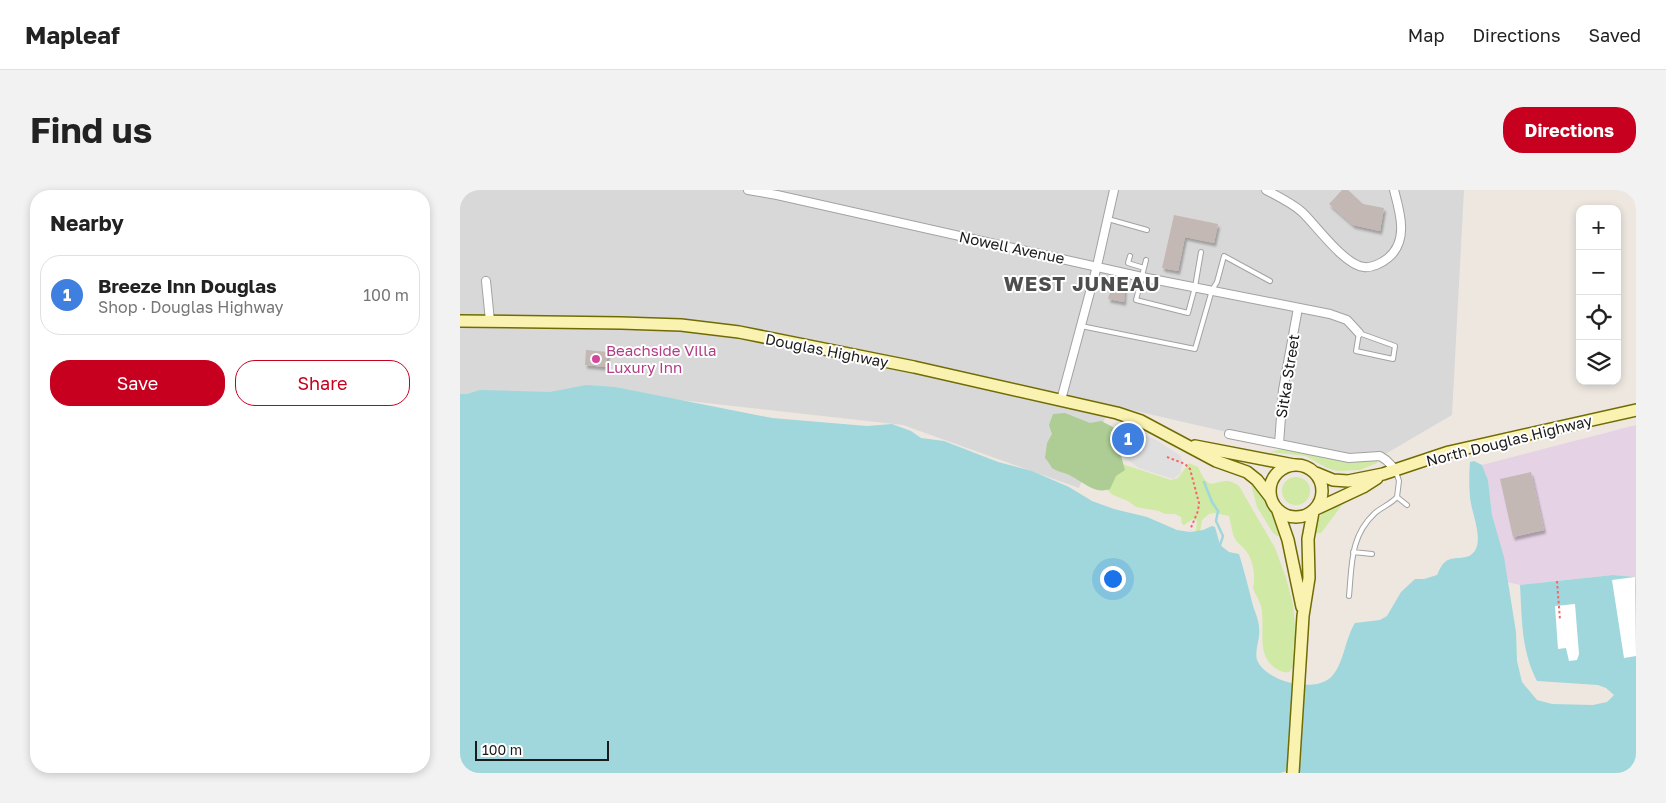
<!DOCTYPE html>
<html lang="en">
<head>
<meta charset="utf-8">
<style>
	:root { --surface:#fff; --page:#f2f2f2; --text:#222; --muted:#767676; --line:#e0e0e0; --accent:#c6001e }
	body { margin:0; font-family:"Golos Text",sans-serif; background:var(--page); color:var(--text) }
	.controls { position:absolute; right:15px; top:15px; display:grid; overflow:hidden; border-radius:10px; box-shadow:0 2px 8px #0003 }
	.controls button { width:45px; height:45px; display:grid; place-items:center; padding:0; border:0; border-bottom:1px solid var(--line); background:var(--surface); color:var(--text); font:25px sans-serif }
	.scale { position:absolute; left:15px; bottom:12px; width:134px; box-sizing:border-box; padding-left:5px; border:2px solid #1b1b1b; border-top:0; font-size:14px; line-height:18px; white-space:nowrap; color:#1b1b1b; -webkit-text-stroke:4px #fff; paint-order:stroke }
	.you { position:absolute; left:652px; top:388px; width:18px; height:18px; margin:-12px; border:4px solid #fff; border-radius:50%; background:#1a73e8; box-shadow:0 0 0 8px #1a73e833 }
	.badge { display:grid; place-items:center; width:32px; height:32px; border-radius:50%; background:var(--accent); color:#fff; font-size:16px; font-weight:700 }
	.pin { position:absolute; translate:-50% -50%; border:2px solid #fff; box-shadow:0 1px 5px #0006 }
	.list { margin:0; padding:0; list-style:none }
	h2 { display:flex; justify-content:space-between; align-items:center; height:65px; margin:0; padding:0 20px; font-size:21px }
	h2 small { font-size:16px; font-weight:400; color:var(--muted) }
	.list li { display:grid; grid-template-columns:32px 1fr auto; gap:15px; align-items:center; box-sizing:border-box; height:80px; margin:0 10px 10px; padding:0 10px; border:1px solid var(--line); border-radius:20px }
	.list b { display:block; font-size:19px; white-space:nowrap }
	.list p { margin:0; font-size:16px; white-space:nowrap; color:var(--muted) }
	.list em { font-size:16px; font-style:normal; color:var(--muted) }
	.actions { display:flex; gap:10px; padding:15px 20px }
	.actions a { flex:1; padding:11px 0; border:1px solid var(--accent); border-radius:20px; text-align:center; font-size:18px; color:var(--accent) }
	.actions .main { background:var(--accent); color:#fff }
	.icon { flex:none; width:28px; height:28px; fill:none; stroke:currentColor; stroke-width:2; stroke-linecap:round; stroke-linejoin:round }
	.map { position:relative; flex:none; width:1176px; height:583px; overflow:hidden; border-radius:20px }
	header { display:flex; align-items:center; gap:30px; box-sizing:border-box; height:70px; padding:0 25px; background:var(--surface); border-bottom:1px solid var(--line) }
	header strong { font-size:24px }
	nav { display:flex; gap:28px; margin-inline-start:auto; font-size:18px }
	.intro { display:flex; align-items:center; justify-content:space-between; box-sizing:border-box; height:120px; padding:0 30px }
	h1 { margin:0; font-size:35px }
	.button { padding:12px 22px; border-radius:20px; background:var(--accent); color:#fff; font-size:18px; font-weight:700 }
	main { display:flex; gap:30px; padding:0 30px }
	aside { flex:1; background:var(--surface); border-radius:20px; box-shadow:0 2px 8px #0003 }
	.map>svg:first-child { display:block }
</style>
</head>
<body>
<header>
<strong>Mapleaf</strong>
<nav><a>Map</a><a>Directions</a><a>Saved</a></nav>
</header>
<div class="intro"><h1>Find us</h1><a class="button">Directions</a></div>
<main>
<aside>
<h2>Nearby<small></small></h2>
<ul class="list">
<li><span class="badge" style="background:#3f7fe0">1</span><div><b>Breeze Inn Douglas</b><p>Shop · Douglas Highway</p></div><em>100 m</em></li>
</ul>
<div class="actions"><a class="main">Save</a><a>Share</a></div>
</aside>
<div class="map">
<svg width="1176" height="583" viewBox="0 0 1176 583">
	<defs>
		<filter id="shadow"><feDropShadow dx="2" dy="3.5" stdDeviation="1" flood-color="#0004"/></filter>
	</defs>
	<rect width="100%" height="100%" fill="#ede7e0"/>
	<!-- residential -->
	<path fill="#d9d8d8" d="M0 0H1004L992 225 910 273 819 254 650 215 619 298 443 235 131 200 0 209Z"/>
	<!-- industrial -->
	<path fill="#e6d2e5" d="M1176 235V396L1174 387 1153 385 1060 395 1047 392 1032 325 1028 290 1022 275Z"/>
	<!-- grass -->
	<path fill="#d0e9a4" d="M823 259 898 272 915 268 918 270 917 273 900 280 877 281 867 278 846 266 809 262Z
		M729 273 738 277C752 311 757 280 779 296L815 358 826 388 833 414 836 447 833 459 834 476 829 482C824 483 820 481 815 478 795 464 806 436 801 416 799 410 795 404 793 398 796 388 793 369 786 361 783 356 778 354 775 349 772 343 771 333 769 326L754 323 749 324 742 330 740 342 736 341 737 331 733 329 724 335 722 334 721 327 715 324H705L699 321 676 317 668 311 653 305 644 297 662 274 711 290 718 288Z
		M822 301a14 14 0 1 1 28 0a14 14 0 1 1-28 0Z
		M794 290 808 311 826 344 825 346H817L813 343 797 317 791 294Z
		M880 312 882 315 861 343H855C856 327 865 318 880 312Z"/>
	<!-- forest -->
	<path fill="#adcd94" d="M605 223 630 233 641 231 653 237 665 280 656 286 650 299C633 305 622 290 607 284 602 282 596 281 592 278 590 275 588 271 585 268L587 253 592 244 589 235 593 224Z"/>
	<!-- parking -->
	<path fill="#dfdfdf" d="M680 243 696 250 721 266V269L723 271 720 284 713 289 679 278 664 267 665 259 677 261Z"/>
	<!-- water -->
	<path fill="#9fd7dc" d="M126 195 155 197 312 228 407 236 432 234 451 241 461 248 484 251 538 272 572 281 609 297 632 311 654 319 687 327 717 340 730 342 743 340 752 336 755 337 760 355 769 362 779 364C784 380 788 396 792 412 794 421 799 429 799 438 801 448 793 463 798 472 808 492 856 504 872 486 884 473 885 449 895 433L920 430 927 426 941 402 955 389H964L977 385C979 381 981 375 985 372 993 365 1006 371 1013 363 1025 351 1011 322 1010 307 1009 296 1009 284 1010 272L1014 271 1022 275 1028 290 1032 325 1044 367 1056 442 1057 471 1062 492 1077 510 1092 514 1133 515 1147 512 1154 505 1146 498 1138 495 1077 491C1061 461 1062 428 1060 395L1153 385 1175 387 1176 396V583H842L831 580 820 583H0V204H7L20 200 90 202Z"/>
	<!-- pier -->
	<path fill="#fff" d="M1175 387 1176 466 1164 468 1152 390Z
		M1115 414 1119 464 1117 470 1109 471 1106 458 1098 459 1095 416Z"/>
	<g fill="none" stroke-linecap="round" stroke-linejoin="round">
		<!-- stream -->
		<path stroke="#9fd7dc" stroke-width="2.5" d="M744 292 752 312 758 321 756 331 763 346 760 355"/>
	</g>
	<!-- building -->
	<path fill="#c4b8b4" filter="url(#shadow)" d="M882 0H888L903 14 924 18 920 41 893 35 869 14Z
		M714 25 758 34 754 53 725 47 718 81 702 78Z
		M653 91 665 93 664 112 648 109Z
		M126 160 148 162 146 177 125 175Z
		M659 238 679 241 677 260 656 257Z
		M1071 282 1084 340 1053 347 1040 289Z"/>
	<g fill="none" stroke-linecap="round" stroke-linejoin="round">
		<defs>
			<path id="service" d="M648 29 687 40
				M670 66 668 73 684 78
				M686 70 676 110 728 123 735 97 741 62
				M621 136 735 159 752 100 757 92 764 66 810 91
				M899 143 935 156 933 169 896 161Z
				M937 307 947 315
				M893 362 912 364
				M889 406C892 374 890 346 915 323 922 317 931 314 937 307L939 291 936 282"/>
			<path id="minor" d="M288 0 317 5 682 87 870 124 887 130 899 143
				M806 0C817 6 832 13 842 22 856 35 884 75 904 77 912 78 922 73 928 68 949 51 940 22 934 0
				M26 91 30 131
				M601 210 637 76 654 0
				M769 244 889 268 920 266 926 270 935 279
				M819 254 823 200 838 118"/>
			<path id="secondary" d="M0 131 161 133 221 135 279 142 454 177 657 223 681 231 756 271 787 282 797 290 811 308
				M735 256 834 275
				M810 301a26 26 0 1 1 52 0a26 26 0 1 1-52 0Z
				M856 283 873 290 888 291 923 284 989 262 1176 220
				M856 319 903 297 917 288
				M818 321 828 350 842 417
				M833 583 843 426 849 388 848 349 853 322"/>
		</defs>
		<!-- service casing -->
		<use href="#service" stroke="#a2a2a2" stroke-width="6"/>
		<!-- minor casing -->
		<use href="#minor" stroke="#a2a2a2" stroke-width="10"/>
		<!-- secondary casing -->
		<use href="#secondary" stroke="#706c03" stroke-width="14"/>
		<!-- path -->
		<path stroke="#fb636b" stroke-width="2" stroke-dasharray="2.5 2.5" stroke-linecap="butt" d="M707 267 725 274 730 279 739 313 738 321 730 340
			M1097 391 1100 430"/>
		<!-- service -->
		<use href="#service" stroke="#fff" stroke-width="4"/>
		<!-- minor -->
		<use href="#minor" stroke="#fff" stroke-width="8"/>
		<!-- secondary -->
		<use href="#secondary" stroke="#faf2b1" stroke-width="11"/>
	</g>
	<!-- markers -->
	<circle fill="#d1479c" stroke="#fff" stroke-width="2" cx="136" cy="169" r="5"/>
	<g text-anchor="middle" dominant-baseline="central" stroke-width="4" stroke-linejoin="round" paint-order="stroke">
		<!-- street labels -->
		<g font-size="15" fill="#1b1b1b" stroke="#fff">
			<text transform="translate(552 57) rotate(12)">Nowell Avenue</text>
			<text transform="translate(367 160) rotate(11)">Douglas Highway</text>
			<text transform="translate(827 186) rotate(-81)">Sitka Street</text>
			<text transform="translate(1049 250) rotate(-14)">North Douglas Highway</text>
		</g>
		<!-- hotel labels -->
		<g font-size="15" fill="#b23c85" stroke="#fff" text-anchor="start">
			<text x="146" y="160">Beachside Villa<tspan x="146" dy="17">Luxury Inn</tspan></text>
		</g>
		<!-- district labels -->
		<g font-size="20" font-weight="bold" letter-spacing="1" fill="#4e4e4e" stroke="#fff">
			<text x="622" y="93">WEST JUNEAU</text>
		</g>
	</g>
</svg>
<div class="controls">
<button>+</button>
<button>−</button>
<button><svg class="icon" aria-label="locate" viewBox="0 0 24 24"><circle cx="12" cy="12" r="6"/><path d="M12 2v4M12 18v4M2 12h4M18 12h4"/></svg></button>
<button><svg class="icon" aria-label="layers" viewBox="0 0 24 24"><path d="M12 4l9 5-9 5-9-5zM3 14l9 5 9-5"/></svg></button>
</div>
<div class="scale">100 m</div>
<div class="you"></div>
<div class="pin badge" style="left:668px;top:249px;background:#3f7fe0">1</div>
</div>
</main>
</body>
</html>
